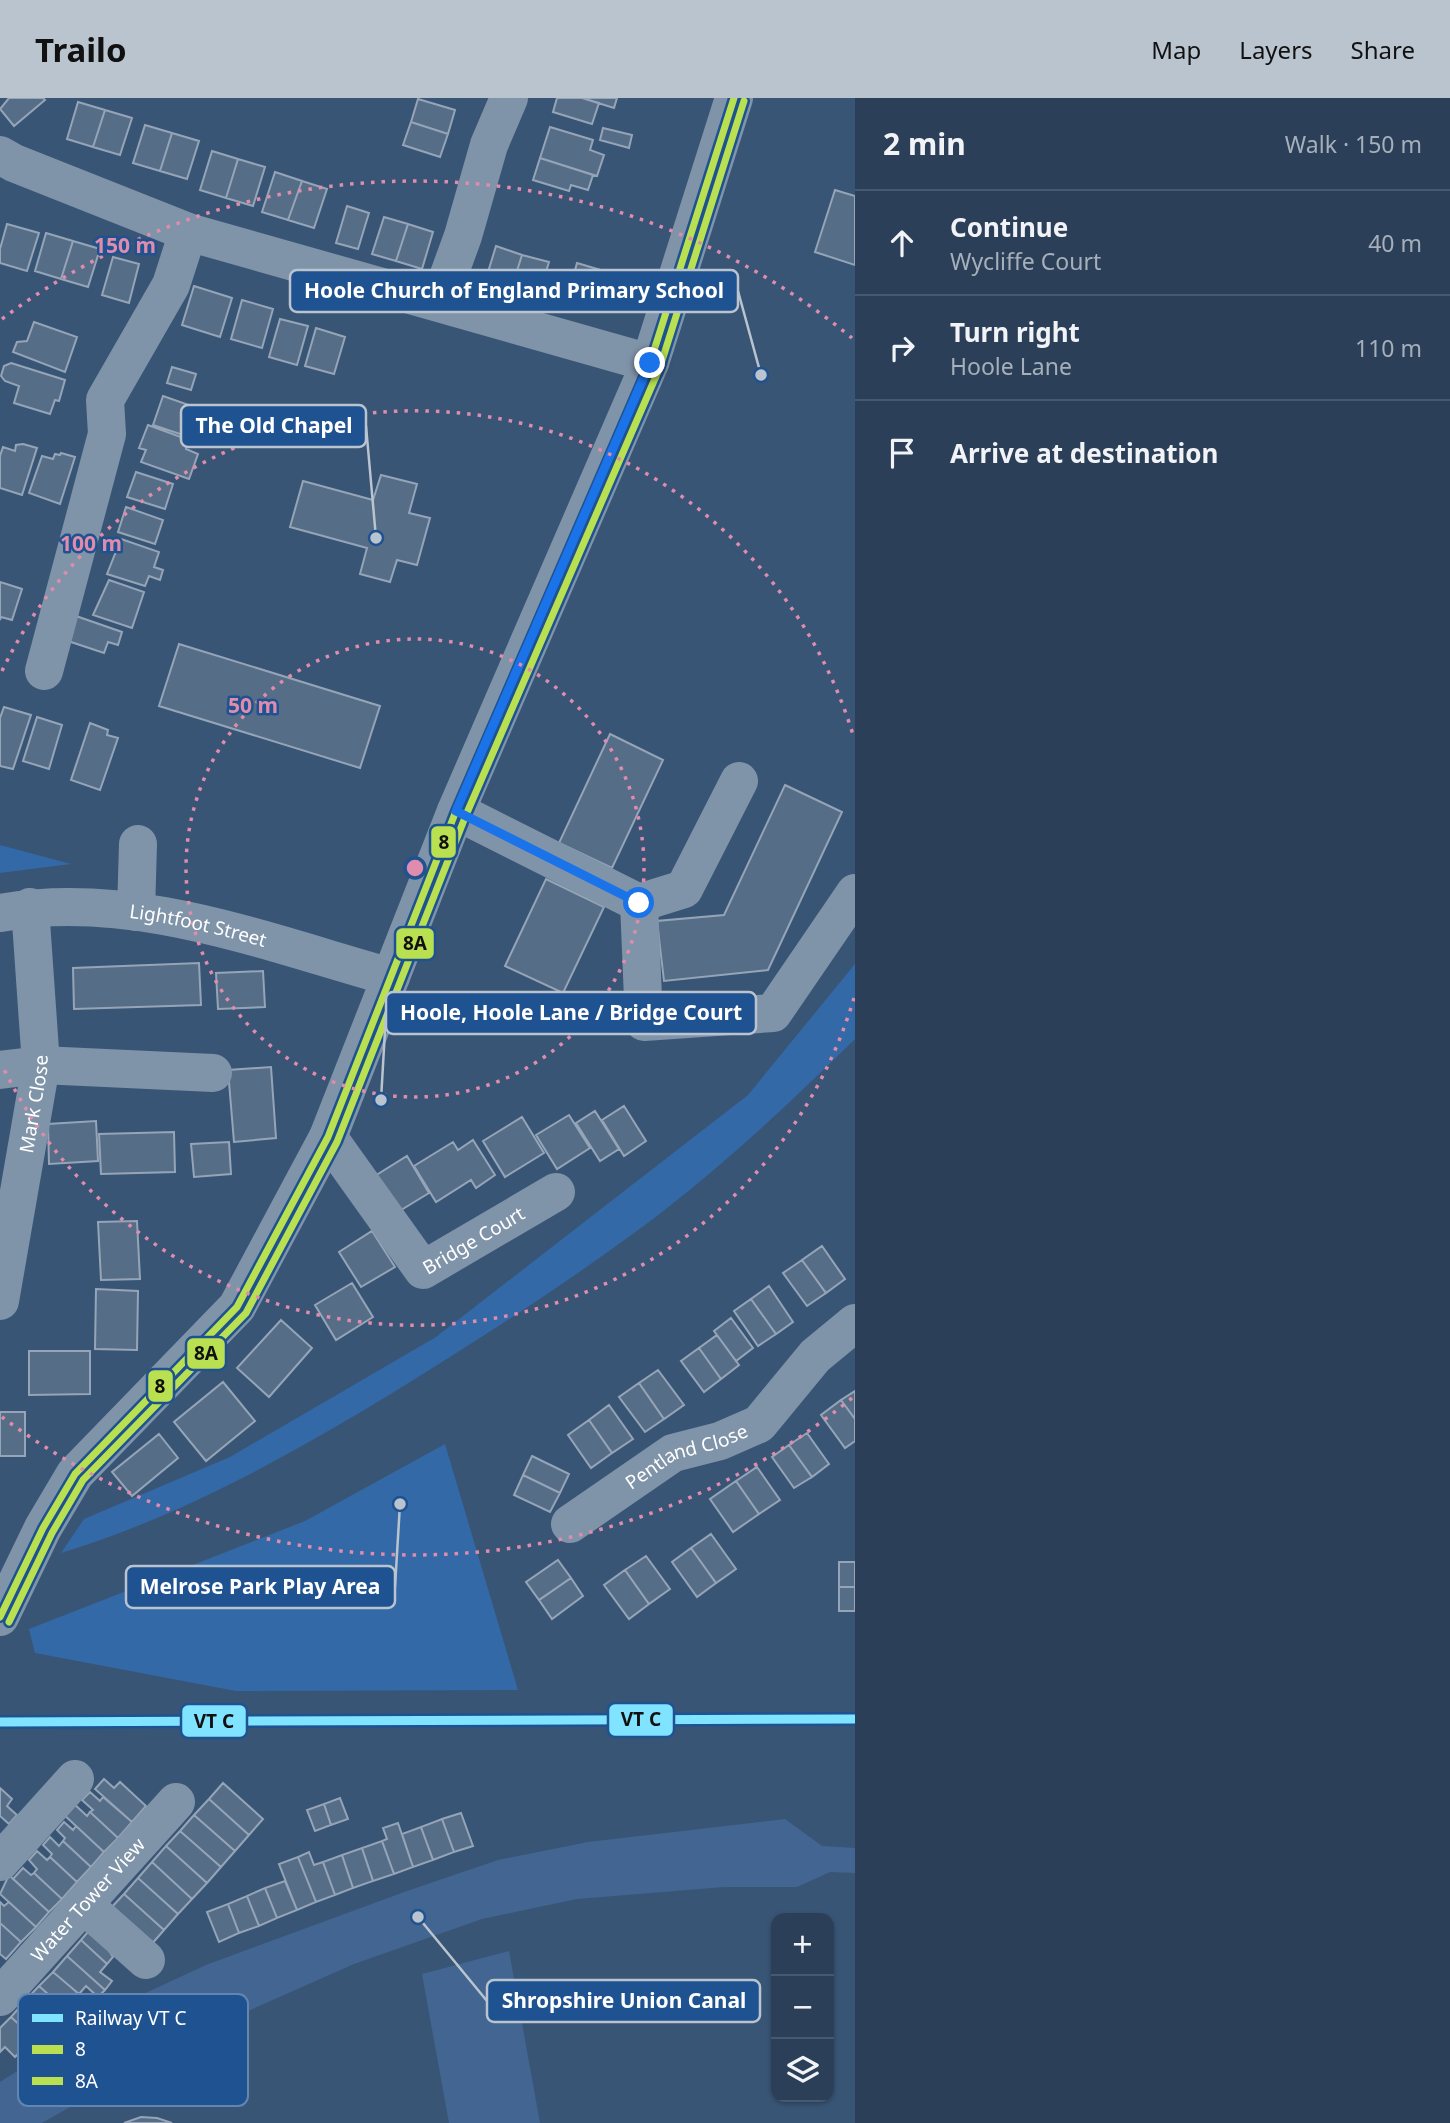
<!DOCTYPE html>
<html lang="en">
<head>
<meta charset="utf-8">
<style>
	:root { --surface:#2b4058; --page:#33475e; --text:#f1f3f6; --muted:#a6afba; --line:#47596e; --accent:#bac4cf }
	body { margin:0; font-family:"Noto Sans",sans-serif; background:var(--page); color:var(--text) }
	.controls { position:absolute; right:21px; bottom:21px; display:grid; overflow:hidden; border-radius:14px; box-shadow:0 2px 5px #0004 }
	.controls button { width:63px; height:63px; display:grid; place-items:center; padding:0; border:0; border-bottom:2px solid var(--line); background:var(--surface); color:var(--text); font:35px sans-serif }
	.stop { position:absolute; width:21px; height:21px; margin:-16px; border:5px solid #1a73e8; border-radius:50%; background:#fff }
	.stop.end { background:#1a73e8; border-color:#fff; box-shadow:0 2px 7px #0008 }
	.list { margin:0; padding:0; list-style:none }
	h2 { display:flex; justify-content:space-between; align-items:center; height:91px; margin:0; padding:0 28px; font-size:30px }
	h2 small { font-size:23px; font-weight:400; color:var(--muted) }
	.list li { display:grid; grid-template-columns:46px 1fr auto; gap:21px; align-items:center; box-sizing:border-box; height:105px; padding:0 28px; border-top:2px solid var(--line) }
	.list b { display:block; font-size:26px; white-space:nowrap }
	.list p { margin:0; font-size:23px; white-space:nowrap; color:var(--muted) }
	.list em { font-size:23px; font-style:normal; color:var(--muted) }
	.icon { flex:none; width:38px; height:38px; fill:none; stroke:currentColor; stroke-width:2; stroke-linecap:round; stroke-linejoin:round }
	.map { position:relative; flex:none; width:855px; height:2025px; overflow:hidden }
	header { display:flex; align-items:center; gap:42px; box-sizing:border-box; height:98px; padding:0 35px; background:var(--accent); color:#111 }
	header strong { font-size:33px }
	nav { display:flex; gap:38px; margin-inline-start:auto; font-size:24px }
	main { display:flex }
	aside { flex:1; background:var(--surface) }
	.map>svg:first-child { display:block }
</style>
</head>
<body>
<header>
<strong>Trailo</strong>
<nav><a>Map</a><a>Layers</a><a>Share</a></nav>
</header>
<main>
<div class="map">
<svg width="855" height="2025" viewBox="0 0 855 2025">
	<rect width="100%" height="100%" fill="#395576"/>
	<!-- green -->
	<path fill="#3369a6" d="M0 747 71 766 0 775Z
		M855 866V941C789 1006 720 1071 645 1127 564 1187 480 1241 394 1294 289 1358 179 1419 61 1455L84 1421 230 1359 436 1239 748 997Z
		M445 1346 518 1592 236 1593 35 1555 29 1531 305 1423Z"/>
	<!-- water -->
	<path fill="#426691" d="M785 1721 822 1748 855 1750V1775L830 1774 797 1789H724L577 1801 482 1821 354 1866 205 1932 42 2025H0V1984L126 1904 206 1867 407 1793 498 1762 588 1744Z
		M509 1853 540 2025H449L422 1876Z"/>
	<!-- building -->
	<path fill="#566d87" stroke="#95a5b7" stroke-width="2" d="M9 0H43L45 2 14 28 0 11Z
		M557 0H582L599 5 592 26 553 14Z
		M582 0H617L614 10Z
		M418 1 455 12 448 36 411 24Z
		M78 4 105 12 93 49 67 41Z
		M105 12 132 20 120 57 93 49Z
		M411 24 448 36 440 59 403 47Z
		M145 27 172 35 160 73 133 65Z
		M550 29 593 42 590 52 604 57 597 78 540 60Z
		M603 30 632 37 629 50 600 42Z
		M172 35 199 43 187 81 160 73Z
		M212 53 238 61 226 100 200 92Z
		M540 60 593 77 588 92 571 87 569 93 533 82Z
		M238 61 265 69 253 108 226 100Z
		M275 74 302 83 288 122 262 114Z
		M302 83 327 91 314 130 288 122Z
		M835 92 855 98V167L815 154Z
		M347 108 369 115 358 151 336 145Z
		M384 119 408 126 396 163 372 156Z
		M7 126 39 135 27 173 0 165V151Z
		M408 126 433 134 422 171 396 163Z
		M46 135 73 143 61 181 35 173Z
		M73 143 100 151 88 189 61 181Z
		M496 148 522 157 510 195 484 187Z
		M522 157 549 164 537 203 510 195Z
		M113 159 139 166 129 205 102 197Z
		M577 165 604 173 593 212 566 204Z
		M194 188 232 200 220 239 182 227Z
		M242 202 273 211 262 250 231 241Z
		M280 221 308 228 297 267 269 259Z
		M34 224 77 239 65 274 13 254 17 244 27 243Z
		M316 230 345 239 334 276 305 268Z
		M11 265 65 282 59 303 55 302 50 316 14 305 19 288 5 283 1 278 4 268Z
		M172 269 196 276 191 292 167 285Z
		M163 298 206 313 210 318 208 323 203 327 194 324 189 339 153 327Z
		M148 327 189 342 186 351 198 356 189 381 141 364 146 352 139 350Z
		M23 346 37 350 22 397 0 390V358L3 349 15 353 16 347Z
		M61 355 75 359 60 406 29 395 42 358 53 361 55 356 60 357Z
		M136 374 173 386 165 411 127 399Z
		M381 377 417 386 409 415 430 420 417 467 397 462 390 484 360 476 367 450 290 429 303 383 373 402Z
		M126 409 163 422 155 446 118 434Z
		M121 441 159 454 154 469 163 472 160 482 149 478 145 488 107 476Z
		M109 482 144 494 132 530 93 517Z
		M0 484 22 491 12 522 1 519 0 522Z
		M76 518 122 534 118 547 108 544 104 555 68 543Z
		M179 546 380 608 360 670 159 608Z
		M4 609 31 617 13 671 0 668V620Z
		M37 619 62 627 49 671 23 663Z
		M90 625 108 632 107 637 118 640 100 692 71 682Z
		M610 636 663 662 612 770 559 745Z
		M785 687 842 714 768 872 664 883 657 823 724 817Z
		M546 781 604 809 563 895 505 868Z
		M199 865 201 907 74 911 73 870Z
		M263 873 265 909 218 911 216 875Z
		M271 969 276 1040 234 1044 228 972Z
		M624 1008 646 1043 624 1058 602 1022Z
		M595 1013 619 1051 600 1063 576 1025Z
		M569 1017 590 1050 557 1071 536 1037Z
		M522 1019 544 1055 505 1079 483 1043Z
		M96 1023 98 1063 49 1066 48 1026Z
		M174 1034 175 1074 101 1076 99 1036Z
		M473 1042 495 1077 476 1090 471 1082 436 1104 414 1068 453 1044 458 1052Z
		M229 1044 231 1076 194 1079 191 1046Z
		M407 1058 429 1095 393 1117 370 1081Z
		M137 1123 140 1181 101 1182 98 1124Z
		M372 1133 395 1169 361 1189 339 1154Z
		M822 1148 845 1181 826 1195 802 1162Z
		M802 1162 826 1195 807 1208 783 1175Z
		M352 1185 373 1219 336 1242 315 1207Z
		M769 1188 793 1224 776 1236 751 1201Z
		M96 1191 138 1193 137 1252 95 1251Z
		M751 1201 776 1236 758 1248 734 1213Z
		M731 1220 753 1250 736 1263 714 1233Z
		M281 1222 312 1250 269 1299 237 1270Z
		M717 1237 739 1267 721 1281 699 1250Z
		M699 1250 721 1281 704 1294 681 1263Z
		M29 1253H90V1296L29 1297Z
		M658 1272 684 1307 664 1321 639 1285Z
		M223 1284 255 1323 206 1363 174 1324Z
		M639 1285 664 1321 645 1334 619 1299Z
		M855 1293V1321L841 1302Z
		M841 1302 855 1321V1343L845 1350 821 1317Z
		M609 1307 633 1341 612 1355 589 1322Z
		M0 1314H25V1358H0Z
		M589 1322 612 1355 591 1370 568 1337Z
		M807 1335 829 1366 812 1379 789 1347Z
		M159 1336 178 1360 132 1398 112 1374Z
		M789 1347 812 1379 794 1390 772 1359Z
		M532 1358 569 1376 560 1395 523 1377Z
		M757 1369 780 1402 759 1416 736 1383Z
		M523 1377 560 1395 550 1414 514 1397Z
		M736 1383 759 1416 733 1434 710 1401Z
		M711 1436 736 1471 716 1485 691 1450Z
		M691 1450 716 1485 697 1499 672 1464Z
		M646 1458 670 1491 649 1506 625 1472Z
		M558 1462 571 1480 539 1502 526 1484Z
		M839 1464H855V1489H839Z
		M625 1472 649 1506 629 1521 604 1487Z
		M571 1480 583 1498 552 1521 539 1502Z
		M839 1489H855V1513H839Z
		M104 1681 114 1690 120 1684 146 1708 132 1724 95 1691Z
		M223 1685 263 1721 249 1737 209 1701Z
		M0 1690 12 1701 7 1708 17 1717 9 1726 0 1718Z
		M90 1694 100 1703 103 1699 132 1724 118 1740 90 1714 93 1712 82 1702Z
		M340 1700 348 1721 331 1727 324 1706Z
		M209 1701 249 1737 235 1753 194 1717Z
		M72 1704 87 1718 90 1714 118 1740 104 1754 62 1715Z
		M324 1706 331 1727 315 1733 307 1712Z
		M461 1715 473 1748 454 1754 442 1721Z
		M194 1717 235 1753 221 1769 180 1733Z
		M442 1721 454 1754 433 1762 421 1729Z
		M64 1724 73 1732 76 1728 104 1754 91 1769 63 1743 65 1740 57 1732Z
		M398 1725 413 1769 394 1776 382 1743 387 1741 383 1730Z
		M421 1729 433 1762 413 1769 402 1736Z
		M180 1733 221 1769 207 1785 166 1748Z
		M50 1739 59 1748 63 1743 91 1769 77 1784 50 1759 52 1756 43 1747Z
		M382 1743 394 1776 373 1783 362 1750Z
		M166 1748 207 1785 192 1801 152 1764Z
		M362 1750 373 1783 353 1790 342 1757Z
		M37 1753 47 1762 50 1759 77 1784 62 1801 34 1775 37 1771 29 1762Z
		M309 1754 314 1767 323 1764 335 1797 316 1804 298 1759Z
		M342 1757 353 1790 335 1797 323 1764Z
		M298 1759 316 1804 297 1812 279 1766Z
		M152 1764 192 1801 178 1816 138 1780Z
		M23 1770 31 1777 34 1775 62 1801 49 1814 13 1781Z
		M9 1777 49 1814 36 1829 0 1796Z
		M138 1780 178 1816 164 1832 124 1796Z
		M285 1783 297 1812 277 1820 265 1790Z
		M265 1790 277 1820 259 1828 247 1798Z
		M124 1796 164 1832 150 1848 109 1812Z
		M247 1798 259 1828 239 1835 228 1806Z
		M0 1804 4 1808 9 1804 36 1829 21 1844 0 1825Z
		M228 1806 239 1835 219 1844 207 1814Z
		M0 1825 21 1844 6 1861 0 1856Z
		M93 1828 113 1859 107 1866 81 1842Z
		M81 1842 107 1866 100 1874 112 1883 105 1892 67 1858Z
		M67 1858 105 1892 98 1899 86 1888 79 1896 53 1874Z
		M53 1874 79 1896 72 1904 84 1915 78 1923 39 1888Z
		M39 1888 78 1923 72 1930 58 1918 51 1926 25 1903Z
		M25 1903 51 1926 40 1938 44 1942 40 1946 11 1919Z
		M11 1919 40 1946 30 1957 24 1950 15 1959 5 1949 0 1954V1930Z
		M141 2019 157 2020 172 2025H124Z"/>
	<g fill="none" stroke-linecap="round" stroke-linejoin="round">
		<!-- minor -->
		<g stroke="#8094a9" stroke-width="38">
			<path d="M0 57 14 65 188 134 650 265"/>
			<path d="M439 204 463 138 489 47 509 0"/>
			<path d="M44 573 107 336 105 302 171 187 188 134"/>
			<path d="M456 713 639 805 644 924 773 915 855 795"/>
			<path d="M639 805 684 791 739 683"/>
			<path d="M136 814 138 746"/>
			<path id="s1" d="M0 815C132 791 265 844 391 879"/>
			<path d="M0 972 41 967 213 975"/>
			<path id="s2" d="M328 1039 423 1172 556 1094"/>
			<path id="s3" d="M0 1203 41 967 30 809"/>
			<path id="s4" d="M570 1426 673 1355 720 1343 759 1326 815 1258 855 1225"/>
			<path d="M0 1519 43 1430 75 1376 237 1209 328 1039 456 713 650 265 734 0"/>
			<path d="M0 1764 75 1681"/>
			<path d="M83 1806 146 1862"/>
			<path id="s5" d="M0 1899 176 1704"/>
		</g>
		<defs>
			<path id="bus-1" d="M0 1519 43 1430 75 1376 237 1209 328 1039 456 713 650 265 734 0"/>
			<path id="bus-2" d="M9 1524 52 1435 83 1382 246 1215 337 1044 466 717 660 269 744 3"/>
		</defs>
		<!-- bus-1 casing -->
		<use href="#bus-1" stroke="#1f5290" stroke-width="12"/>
		<!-- bus-2 casing -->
		<use href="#bus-2" stroke="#1f5290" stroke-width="12"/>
		<!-- bus-1 -->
		<use href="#bus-1" stroke="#b8e050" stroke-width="7"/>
		<!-- bus-2 -->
		<use href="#bus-2" stroke="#b8e050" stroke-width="7"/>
		<defs>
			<path id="rail-1" d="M0 1624 855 1621"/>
		</defs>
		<!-- rail-1 casing -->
		<use href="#rail-1" stroke="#1f5290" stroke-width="14"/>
		<!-- rail-1 -->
		<use href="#rail-1" stroke="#80e3ff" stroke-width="9"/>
	</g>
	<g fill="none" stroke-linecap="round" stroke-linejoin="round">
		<!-- route -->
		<path stroke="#1a73e8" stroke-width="9" d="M639 805 456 713 650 265"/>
	</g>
	<!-- distance rings -->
	<g fill="none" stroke="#e08cad" stroke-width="3.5" stroke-dasharray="3.5 7">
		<circle cx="415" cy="770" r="229"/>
		<path d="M854 900A458 458 0 0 1 2 967M2 573A458 458 0 0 1 854 640"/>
		<path d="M852 1300A687 687 0 0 1 2 1319M2 221A687 687 0 0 1 852 240"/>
	</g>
	<g text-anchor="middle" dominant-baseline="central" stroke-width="5" stroke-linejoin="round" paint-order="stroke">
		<!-- street labels -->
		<g font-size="19" fill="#fff" stroke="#1f5290">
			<text stroke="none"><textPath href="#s1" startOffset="200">Lightfoot Street</textPath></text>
			<text stroke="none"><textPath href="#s3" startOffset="200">Mark Close</textPath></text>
			<text stroke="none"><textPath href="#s2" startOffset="222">Bridge Court</textPath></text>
			<text stroke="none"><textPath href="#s4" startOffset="136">Pentland Close</textPath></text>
			<text stroke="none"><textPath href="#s5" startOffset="131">Water Tower View</textPath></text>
		</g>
	</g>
	<!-- legend -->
	<rect x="18" y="1896" width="230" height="112" rx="10" fill="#1f5290" stroke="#6286b1" stroke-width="2"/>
	<rect x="32" y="1916" width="31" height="8" fill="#80e3ff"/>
	<rect x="32" y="1947" width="31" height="9" fill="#b8e050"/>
	<rect x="32" y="1979" width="31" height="8" fill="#b8e050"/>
	<g font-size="19" fill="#fff">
		<text x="75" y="1927">Railway VT C</text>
		<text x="75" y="1958">8</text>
		<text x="75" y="1990">8A</text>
	</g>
	<circle cx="415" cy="770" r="10" fill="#e08cad" stroke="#1f5290" stroke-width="3.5"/>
	<g font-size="21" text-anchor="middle" font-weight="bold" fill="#e08cad" stroke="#1f5290" stroke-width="5" stroke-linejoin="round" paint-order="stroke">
		<text x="125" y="155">150 m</text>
		<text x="91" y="453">100 m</text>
		<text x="253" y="615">50 m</text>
	</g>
	<!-- callouts -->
	<path fill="none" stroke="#bac4cf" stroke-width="2.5" d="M761 277L738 193M376 440L366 328M381 1002L386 915M400 1406L395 1489M418 1819L487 1903"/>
	<g fill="#bac4cf" stroke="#1f5290" stroke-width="2.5">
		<circle cx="761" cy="277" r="7"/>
		<circle cx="376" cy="440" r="7"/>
		<circle cx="381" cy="1002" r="7"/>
		<circle cx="400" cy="1406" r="7"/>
		<circle cx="418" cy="1819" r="7"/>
	</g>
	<g fill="#1f5290" stroke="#bac4cf" stroke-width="2.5">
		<rect x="290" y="172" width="448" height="42" rx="7"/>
		<rect x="181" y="307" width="185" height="42" rx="7"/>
		<rect x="386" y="894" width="370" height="42" rx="7"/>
		<rect x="126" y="1468" width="269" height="42" rx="7"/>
		<rect x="487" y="1882" width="273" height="42" rx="7"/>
	</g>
	<g font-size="21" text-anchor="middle" font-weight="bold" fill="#fff">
		<text x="514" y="200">Hoole Church of England Primary School</text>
		<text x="274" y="335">The Old Chapel</text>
		<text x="571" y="922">Hoole, Hoole Lane / Bridge Court</text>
		<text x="260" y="1496">Melrose Park Play Area</text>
		<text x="624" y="1910">Shropshire Union Canal</text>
	</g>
	<g stroke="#1f5290" stroke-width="2.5">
		<rect x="430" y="727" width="27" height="34" rx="7" fill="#b8e050"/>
		<rect x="395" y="829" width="40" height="33" rx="7" fill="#b8e050"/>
		<rect x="186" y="1239" width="40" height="33" rx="7" fill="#b8e050"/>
		<rect x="147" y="1271" width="27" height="34" rx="7" fill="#b8e050"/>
		<rect x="608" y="1605" width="66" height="34" rx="7" fill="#80e3ff"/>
		<rect x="181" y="1606" width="66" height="34" rx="7" fill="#80e3ff"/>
	</g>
	<g font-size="19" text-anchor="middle" font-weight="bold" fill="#111">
		<text x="444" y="751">8</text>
		<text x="415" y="852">8A</text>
		<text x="206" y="1262">8A</text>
		<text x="160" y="1295">8</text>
		<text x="641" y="1628">VT C</text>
		<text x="214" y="1630">VT C</text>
	</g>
</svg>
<div class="controls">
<button>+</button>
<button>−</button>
<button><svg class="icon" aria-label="layers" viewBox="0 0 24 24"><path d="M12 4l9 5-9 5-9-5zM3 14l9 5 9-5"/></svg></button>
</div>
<div class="stop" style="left:639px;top:805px"></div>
<div class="stop end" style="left:650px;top:265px"></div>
</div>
<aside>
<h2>2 min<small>Walk · 150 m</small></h2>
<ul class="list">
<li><svg class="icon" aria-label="ahead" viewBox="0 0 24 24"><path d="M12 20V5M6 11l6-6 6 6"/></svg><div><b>Continue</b><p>Wycliffe Court</p></div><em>40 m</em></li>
<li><svg class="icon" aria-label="right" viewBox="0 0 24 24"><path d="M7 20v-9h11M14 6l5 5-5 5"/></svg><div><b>Turn right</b><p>Hoole Lane</p></div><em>110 m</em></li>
<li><svg class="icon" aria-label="arrive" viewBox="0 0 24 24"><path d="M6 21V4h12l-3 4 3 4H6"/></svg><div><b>Arrive at destination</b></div></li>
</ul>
</aside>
</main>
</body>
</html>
